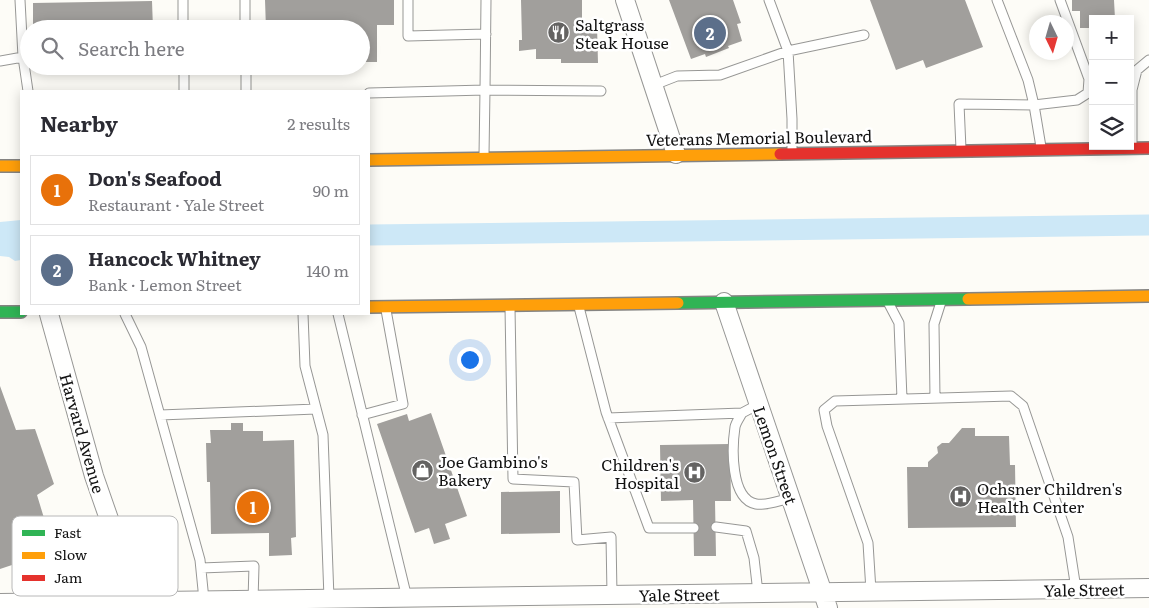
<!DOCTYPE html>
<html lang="en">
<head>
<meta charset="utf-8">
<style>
	:root { --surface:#fff; --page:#f7f7f7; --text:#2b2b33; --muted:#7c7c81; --line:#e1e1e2; --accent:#ea580c }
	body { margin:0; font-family:Literata,serif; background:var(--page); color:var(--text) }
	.controls { position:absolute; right:15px; top:15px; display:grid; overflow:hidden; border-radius:0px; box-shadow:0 2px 12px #0003 }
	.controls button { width:45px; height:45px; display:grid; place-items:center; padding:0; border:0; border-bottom:1px solid var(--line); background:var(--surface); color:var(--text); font:25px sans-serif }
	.compass { position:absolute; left:1029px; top:15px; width:45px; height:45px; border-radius:50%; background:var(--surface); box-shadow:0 2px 12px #0003; rotate:175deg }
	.you { position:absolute; left:469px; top:359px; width:18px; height:18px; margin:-12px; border:4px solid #fff; border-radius:50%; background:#1a73e8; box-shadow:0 0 0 8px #1a73e833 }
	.badge { display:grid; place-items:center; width:32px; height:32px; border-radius:50%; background:var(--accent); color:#fff; font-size:16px; font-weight:700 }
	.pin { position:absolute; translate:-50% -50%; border:2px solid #fff; box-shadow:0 1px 5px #0006 }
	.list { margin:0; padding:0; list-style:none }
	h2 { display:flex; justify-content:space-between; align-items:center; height:65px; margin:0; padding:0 20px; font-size:21px }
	h2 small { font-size:16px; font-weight:400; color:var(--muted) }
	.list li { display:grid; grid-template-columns:32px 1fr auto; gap:15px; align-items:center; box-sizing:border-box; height:70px; margin:0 10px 10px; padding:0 10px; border:1px solid var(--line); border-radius:0px }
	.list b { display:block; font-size:19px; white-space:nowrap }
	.list p { margin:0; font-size:16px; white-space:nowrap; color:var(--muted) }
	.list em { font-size:16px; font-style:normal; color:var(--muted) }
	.icon { flex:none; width:28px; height:28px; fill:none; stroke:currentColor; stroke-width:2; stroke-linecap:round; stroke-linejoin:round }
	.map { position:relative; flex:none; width:1149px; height:608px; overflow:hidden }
	.search { position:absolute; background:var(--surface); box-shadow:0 2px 12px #0003; left:20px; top:20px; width:350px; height:55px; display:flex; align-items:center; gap:12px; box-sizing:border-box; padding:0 18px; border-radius:28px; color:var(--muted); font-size:19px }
	.panel { position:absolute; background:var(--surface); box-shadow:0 2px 12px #0003; left:20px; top:90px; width:350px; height:225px; border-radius:0px }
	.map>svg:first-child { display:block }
</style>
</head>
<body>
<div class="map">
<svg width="1149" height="608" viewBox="0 0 1149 608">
	<rect width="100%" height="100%" fill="#fdfcf7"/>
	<!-- water -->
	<path fill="#cde8f7" d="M21 220V260L15 261 9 257 0 256V222Z"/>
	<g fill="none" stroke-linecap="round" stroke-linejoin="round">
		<!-- canal -->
		<path stroke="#cde8f7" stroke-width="21" d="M369 235 1149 225"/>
	</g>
	<!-- building -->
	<path fill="#a19f9c" d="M265 0H394V25H377V62H361V29H266Z
		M521 0H582V26H597L598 63H561V59H536V49L519 51V40H522Z
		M669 0H733L741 23 737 24 742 41 728 46 729 48 706 57 705 54 691 59Z
		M870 0H965L983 47 926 68 923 60 896 70Z
		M1072 0H1114L1115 19H1093V28H1080V11H1072Z
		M152 1 153 29H33V3Z
		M39 66H81V72H39Z
		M131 66H162L154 73 144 74 139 73Z
		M0 386 16 430 35 429 54 484 37 495 54 551 0 569Z
		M431 413 467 516 445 524 450 539 434 544 429 528 415 533 377 424 407 414 409 421Z
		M231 423H243V431H263V441L294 440 296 537 291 538 292 555 269 556V533L211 534 210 482H207L206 443H211L210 430H231Z
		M962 428H975V436H1009L1010 465H1015L1016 527 908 528 907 467H928V462L938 453 937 447 942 443H949Z
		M730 444 731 501H715L716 556H694L693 500 661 501 660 445Z
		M560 491V533L501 534V492Z"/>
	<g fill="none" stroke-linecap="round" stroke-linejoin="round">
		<defs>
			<path id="lane" d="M183 0V29
				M245 0V29
				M408 0V36L486 34
				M486 0 485 90 601 91
				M769 0 788 51 792 119V150
				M997 0 1028 80 1034 105 1077 100 1088 93 1089 79 1060 0
				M23 57 28 91
				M0 61 23 57 20 0
				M184 66V91
				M246 66V91
				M654 85 677 76 720 75 788 51 864 35
				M369 93 485 90 484 155
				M1132 146V90L1137 70 1149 60
				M961 149 959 104 1034 105 1041 147
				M889 304 899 323 902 399
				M579 307 606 412 649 528H694
				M510 308 513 479 574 482 577 540 611 537 612 594
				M125 314 141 347 200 560 204 600
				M303 314 305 366 323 435 329 598
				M338 314 407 598
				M935 398 934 324 941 302
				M742 413C740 417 736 422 735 427 732 447 730 499 756 504 767 506 780 500 791 498
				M160 415 316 409
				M362 415 403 404 386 310
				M608 418 742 413 759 404
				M716 527 746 531 754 558 758 593
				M201 568 254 566 253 600
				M871 591 868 543 827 426 824 410 835 401 1011 396 1023 406 1068 537 1076 589"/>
			<path id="street" d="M625 0 676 154
				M724 302 828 608
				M49 314 94 476 140 608
				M0 603 1149 588"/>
			<path id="fast" d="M678 303 968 299
				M0 312H21"/>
			<path id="slow" d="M369 160 780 154
				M0 166H21
				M968 299 1149 296
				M369 307 678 303"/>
			<path id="jam" d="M780 154 1149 148"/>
		</defs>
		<!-- lane casing -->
		<use href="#lane" stroke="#979795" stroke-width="11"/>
		<!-- street casing -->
		<use href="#street" stroke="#979795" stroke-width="20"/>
		<!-- fast casing -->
		<use href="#fast" stroke="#858482" stroke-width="14"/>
		<!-- slow casing -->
		<use href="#slow" stroke="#858482" stroke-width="14"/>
		<!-- jam casing -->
		<use href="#jam" stroke="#858482" stroke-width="14"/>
		<!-- lane -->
		<use href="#lane" stroke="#fffffe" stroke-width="9"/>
		<!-- street -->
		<use href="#street" stroke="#fffffe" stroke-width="18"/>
		<!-- fast -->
		<use href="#fast" stroke="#30b455" stroke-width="11"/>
		<!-- slow -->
		<use href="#slow" stroke="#ff9f0a" stroke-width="11"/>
		<!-- jam -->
		<use href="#jam" stroke="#e5322d" stroke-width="11"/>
	</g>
	<!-- icons -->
	<defs>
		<symbol id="restaurant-disc" viewBox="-11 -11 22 22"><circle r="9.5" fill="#646362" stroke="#fff"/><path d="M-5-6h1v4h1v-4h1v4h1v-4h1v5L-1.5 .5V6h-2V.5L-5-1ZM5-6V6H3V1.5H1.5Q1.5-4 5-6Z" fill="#fff"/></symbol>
		<symbol id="shop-disc" viewBox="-11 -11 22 22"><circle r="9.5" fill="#646362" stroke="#fff"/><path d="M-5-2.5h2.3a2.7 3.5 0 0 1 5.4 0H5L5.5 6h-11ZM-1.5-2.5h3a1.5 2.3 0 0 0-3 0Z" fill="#fff"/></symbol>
		<symbol id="hospital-disc" viewBox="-11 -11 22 22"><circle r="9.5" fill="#646362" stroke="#fff"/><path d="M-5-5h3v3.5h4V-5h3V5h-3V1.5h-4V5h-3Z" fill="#fff"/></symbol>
	</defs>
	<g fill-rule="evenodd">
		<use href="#restaurant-disc" x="546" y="20" width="25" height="25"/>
		<use href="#shop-disc" x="410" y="458" width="25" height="25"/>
		<use href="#hospital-disc" x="682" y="460" width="25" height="25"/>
		<use href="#hospital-disc" x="948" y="484" width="25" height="25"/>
	</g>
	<g text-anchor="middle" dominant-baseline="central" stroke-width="5" stroke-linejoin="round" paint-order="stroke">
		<!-- poi labels -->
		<g font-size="16" fill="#111" stroke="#fff" text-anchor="start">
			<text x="575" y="24">Saltgrass<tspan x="575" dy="18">Steak House</tspan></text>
			<text x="438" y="461">Joe Gambino's<tspan x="438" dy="18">Bakery</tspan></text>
			<text x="679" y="464" text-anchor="end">Children's<tspan x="679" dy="18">Hospital</tspan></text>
			<text x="977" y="488">Ochsner Children's<tspan x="977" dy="18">Health Center</tspan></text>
		</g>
		<!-- street labels -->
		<g font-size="16" fill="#111" stroke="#fff">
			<text transform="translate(759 137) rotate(-1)">Veterans Memorial Boulevard</text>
			<text transform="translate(83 433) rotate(74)">Harvard Avenue</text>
			<text transform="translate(776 455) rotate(71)">Lemon Street</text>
			<text transform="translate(1084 589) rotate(-1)">Yale Street</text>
			<text transform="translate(679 594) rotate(-1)">Yale Street</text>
		</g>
	</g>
	<!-- legend -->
	<rect x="12" y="516" width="166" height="80" rx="8" fill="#fff" stroke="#b8b8b8" stroke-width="1"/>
	<rect x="22" y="530" width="23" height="6" fill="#30b455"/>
	<rect x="22" y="552" width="23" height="7" fill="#ff9f0a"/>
	<rect x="22" y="575" width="23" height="6" fill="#e5322d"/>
	<g font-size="14" fill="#111">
		<text x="54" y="538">Fast</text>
		<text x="54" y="560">Slow</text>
		<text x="54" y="583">Jam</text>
	</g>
</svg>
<div class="controls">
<button>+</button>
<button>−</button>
<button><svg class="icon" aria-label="layers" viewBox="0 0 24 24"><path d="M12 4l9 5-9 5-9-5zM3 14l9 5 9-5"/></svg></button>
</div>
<svg class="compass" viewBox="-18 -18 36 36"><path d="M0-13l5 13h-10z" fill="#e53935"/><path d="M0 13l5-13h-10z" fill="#7c7c81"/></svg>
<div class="you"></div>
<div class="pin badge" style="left:253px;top:507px;background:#e8710a">1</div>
<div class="pin badge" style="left:710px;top:33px;background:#5c6f8a">2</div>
<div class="search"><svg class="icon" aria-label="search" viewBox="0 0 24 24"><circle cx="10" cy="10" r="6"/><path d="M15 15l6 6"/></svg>Search here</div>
<section class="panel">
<h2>Nearby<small>2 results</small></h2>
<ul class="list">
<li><span class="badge" style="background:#e8710a">1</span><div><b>Don's Seafood</b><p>Restaurant · Yale Street</p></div><em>90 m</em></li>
<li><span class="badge" style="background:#5c6f8a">2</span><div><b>Hancock Whitney</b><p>Bank · Lemon Street</p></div><em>140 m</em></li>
</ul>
</section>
</div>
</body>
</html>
